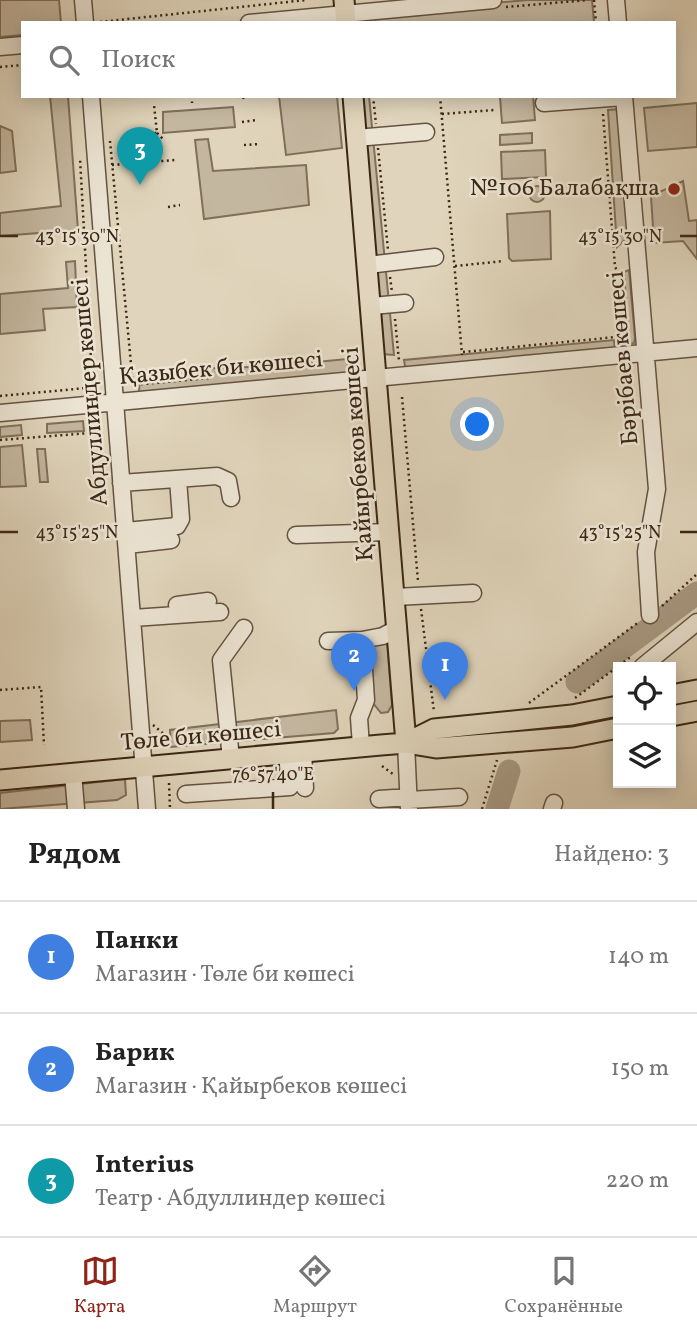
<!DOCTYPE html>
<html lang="ru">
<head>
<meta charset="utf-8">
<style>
	:root { --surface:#fff; --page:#f2f2f2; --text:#222; --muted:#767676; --line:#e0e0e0; --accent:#8f2418 }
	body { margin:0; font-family:Vollkorn,serif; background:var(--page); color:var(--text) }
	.controls { position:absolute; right:21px; bottom:21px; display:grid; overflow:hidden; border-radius:0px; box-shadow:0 4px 18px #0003 }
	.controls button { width:63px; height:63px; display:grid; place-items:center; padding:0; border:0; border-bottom:2px solid var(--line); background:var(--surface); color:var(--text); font:35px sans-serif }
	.you { position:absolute; left:478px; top:425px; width:24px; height:24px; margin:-18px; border:5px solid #fff; border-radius:50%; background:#1a73e8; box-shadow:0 0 0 10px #1a73e833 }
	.badge { display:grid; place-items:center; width:46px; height:46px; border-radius:50%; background:var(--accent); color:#fff; font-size:23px; font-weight:700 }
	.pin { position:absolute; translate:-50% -58px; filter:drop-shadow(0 2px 4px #0008) }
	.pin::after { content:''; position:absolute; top:37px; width:24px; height:21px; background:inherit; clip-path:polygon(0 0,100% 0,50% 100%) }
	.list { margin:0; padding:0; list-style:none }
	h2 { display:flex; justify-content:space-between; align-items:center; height:91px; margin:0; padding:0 28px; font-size:30px }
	h2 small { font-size:23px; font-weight:400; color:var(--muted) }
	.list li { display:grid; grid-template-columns:46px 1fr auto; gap:21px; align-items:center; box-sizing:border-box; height:112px; padding:0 28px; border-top:2px solid var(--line) }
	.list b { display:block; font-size:26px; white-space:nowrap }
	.list p { margin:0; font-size:23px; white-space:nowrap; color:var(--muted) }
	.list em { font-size:23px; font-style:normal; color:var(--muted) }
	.icon { flex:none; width:38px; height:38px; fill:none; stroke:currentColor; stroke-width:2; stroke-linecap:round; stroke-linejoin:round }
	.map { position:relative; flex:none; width:697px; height:809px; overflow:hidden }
	.search { position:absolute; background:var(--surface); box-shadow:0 4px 18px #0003; left:21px; right:21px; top:21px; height:77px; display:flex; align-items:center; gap:18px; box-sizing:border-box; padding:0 24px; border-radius:0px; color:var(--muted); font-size:26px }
	.sheet { height:427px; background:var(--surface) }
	nav { display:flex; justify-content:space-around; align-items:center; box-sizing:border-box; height:98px; border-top:2px solid var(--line); background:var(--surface); font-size:19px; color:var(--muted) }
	nav a { display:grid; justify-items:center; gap:4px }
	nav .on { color:var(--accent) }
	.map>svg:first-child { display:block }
</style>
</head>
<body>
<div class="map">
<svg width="697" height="809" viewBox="0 0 697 809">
	<rect width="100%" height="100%" fill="#e0d5bc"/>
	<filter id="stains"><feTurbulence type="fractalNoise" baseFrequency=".00286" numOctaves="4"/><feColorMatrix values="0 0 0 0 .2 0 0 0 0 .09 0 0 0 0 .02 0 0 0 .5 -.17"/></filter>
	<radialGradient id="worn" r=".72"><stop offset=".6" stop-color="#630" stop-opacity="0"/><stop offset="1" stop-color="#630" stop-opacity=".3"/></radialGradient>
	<!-- green -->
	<path fill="#c4b7a0" stroke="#806f5b" stroke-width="2" d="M0 0H59L61 23H23V35L0 37Z
		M528 0H592L594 22 610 23H375V13Z
		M50 96H68L78 230 0 236V213L61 206Z
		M279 96H337L342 148 286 155Z
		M359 96H369L394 355 382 354Z
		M533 96 535 120 502 123 500 97Z
		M697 103V147L648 151 644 108Z
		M233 107 235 127 163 133V112Z
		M620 109 629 236 617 247 608 110Z
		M0 126 12 131 16 171 0 173Z
		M532 133V143L500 145V135Z
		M208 139 213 171 306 165 309 205 204 219 195 140Z
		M545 150 546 177 502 179 501 152Z
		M683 181 689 221 697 220V259L683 241 654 243 651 196Z
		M529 194a8 8 0 1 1 16 0a8 8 0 1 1-16 0Z
		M550 211 551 259 512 261 509 258 507 214Z
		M75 261 77 307 43 309 45 330 0 334V294L68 288 66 262Z
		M629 270 635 338 634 343 623 346 622 331 628 329 624 272Z
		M614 340 615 352 406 372 404 360Z
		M347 359 349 373 139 393 140 371 273 366Z
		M83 421 84 431 47 433V424Z
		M21 425 22 435 0 437V427Z
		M22 445 26 486 0 487V447Z
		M45 449 48 482H40L37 449Z
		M387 641 392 705 388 712 381 713 373 703 367 642Z
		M336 710 338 729 334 733 171 747 170 730Z
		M30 720 32 740 0 742V721Z
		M125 779 126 795 117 800 0 809V793Z"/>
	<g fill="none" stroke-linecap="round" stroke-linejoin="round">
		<!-- river -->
		<path stroke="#a89a84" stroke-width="23" d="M577 682 697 593
			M497 809 509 771"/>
		<defs>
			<path id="minor" d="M83 0 85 23
				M616 0 618 23
				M249 23 493 0
				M0 47 23 45
				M91 96 147 809
				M624 96 657 489 646 552 650 615
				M544 103 624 97
				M356 138 426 132
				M368 265 435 257
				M372 306 405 303
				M0 413 697 348
				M121 483 217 476 228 481 231 498
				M126 531 177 526 181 519 178 479
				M296 535 388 532
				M127 545 171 540
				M395 597 473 593
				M177 605 208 601
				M133 618 220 612
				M328 641 362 640
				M642 667 697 622
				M406 743 409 809
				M361 746 359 718 366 700 362 640 383 636 398 628
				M303 752 305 788
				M231 759 221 660 244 628
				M73 773 76 809
				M186 794 290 787 287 753
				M379 799 409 797
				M409 800 459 797
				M552 809 554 803"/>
			<path id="major" d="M344 0 346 23
				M353 96 406 743
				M671 695 697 690
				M671 716 697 711
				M406 743 434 729 572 715 618 706
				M0 780 381 745 406 743 436 748 573 737 618 728"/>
		</defs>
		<!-- minor casing -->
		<use href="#minor" stroke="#645240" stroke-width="19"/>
		<!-- major casing -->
		<use href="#major" stroke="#3b2716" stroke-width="23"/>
		<!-- path -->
		<path stroke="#3b2716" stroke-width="2.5" stroke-dasharray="2 3.5" stroke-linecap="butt" d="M594 0 596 23
			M506 7 588 0
			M100 22 306 0
			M0 67 23 65
			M192 96V103
			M239 96 240 99 248 96
			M373 96 376 124
			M440 96 462 355
			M442 114 494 110
			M603 114 615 267 622 279 624 328H616V342
			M242 122 257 120
			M157 133 163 139
			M149 134 157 133 154 105
			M110 141 133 385 210 378
			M244 145 260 144
			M378 148 388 250
			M112 165 175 160
			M168 207 180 205
			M455 266 504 261
			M390 277 392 292
			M395 319 399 361
			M463 352 616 337
			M0 396 86 388 92 377 80 158
			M402 397 418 581
			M0 440 90 433 89 421
			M662 606 697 574
			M421 609 434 712
			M0 690 41 687 44 745
			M575 698 632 656
			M529 703 639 622
			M153 725 165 735
			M382 766 393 774
			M169 783 170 809
			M482 809 497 760"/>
		<!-- minor -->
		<use href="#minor" stroke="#ebe4d3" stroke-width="16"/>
		<!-- major -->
		<use href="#major" stroke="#e0d5bc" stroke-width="19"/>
	</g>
	<!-- ticks -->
	<path fill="none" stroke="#3b2716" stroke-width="2.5" d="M0 236H18M680 236H697M0 532H18M680 532H697M273 792V809"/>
	<!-- markers -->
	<circle fill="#8f2418" stroke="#ebe4d3" stroke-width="2.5" cx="674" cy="189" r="7"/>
	<g text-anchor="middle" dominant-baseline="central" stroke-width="5" stroke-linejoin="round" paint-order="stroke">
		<!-- poi labels -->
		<g font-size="24" fill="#3b2716" stroke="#ebe4d3" text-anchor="end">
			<text x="660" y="189">№106 Балабақша</text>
		</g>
		<!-- street labels -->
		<g font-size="24" fill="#3b2716" stroke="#ebe4d3">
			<text transform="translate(624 358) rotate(-95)">Бәрібаев көшесі</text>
			<text transform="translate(221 369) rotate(-5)">Қазыбек би көшесі</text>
			<text transform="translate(91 392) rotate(-95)">Абдуллиндер көшесі</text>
			<text transform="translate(359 454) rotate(-94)">Қайырбеков көшесі</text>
			<text transform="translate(201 737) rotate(-5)">Төле би көшесі</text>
		</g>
	</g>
	<g font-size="18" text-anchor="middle" fill="#3b2716" stroke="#ebe4d3" stroke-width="5" stroke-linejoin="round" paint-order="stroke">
		<text x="77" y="242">43°15'30"N</text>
		<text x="620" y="242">43°15'30"N</text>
		<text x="77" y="538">43°15'25"N</text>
		<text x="620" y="538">43°15'25"N</text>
		<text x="273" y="780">76°57'40"E</text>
	</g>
	<rect width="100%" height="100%" filter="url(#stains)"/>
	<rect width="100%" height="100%" fill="url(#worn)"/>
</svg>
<div class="controls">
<button><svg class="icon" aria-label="locate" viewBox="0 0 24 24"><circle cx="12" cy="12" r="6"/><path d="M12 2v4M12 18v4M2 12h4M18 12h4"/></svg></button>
<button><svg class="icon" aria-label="layers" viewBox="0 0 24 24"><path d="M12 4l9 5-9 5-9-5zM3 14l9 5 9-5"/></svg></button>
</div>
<div class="you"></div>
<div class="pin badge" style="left:445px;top:700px;background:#3f7fe0">1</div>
<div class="pin badge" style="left:354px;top:691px;background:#3f7fe0">2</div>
<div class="pin badge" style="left:140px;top:185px;background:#0f9aa8">3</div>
<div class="search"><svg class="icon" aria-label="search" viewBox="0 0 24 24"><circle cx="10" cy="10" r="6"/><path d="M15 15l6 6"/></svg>Поиск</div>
</div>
<section class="sheet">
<h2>Рядом<small>Найдено: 3</small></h2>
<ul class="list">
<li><span class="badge" style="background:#3f7fe0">1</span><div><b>Панки</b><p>Магазин · Төле би көшесі</p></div><em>140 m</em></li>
<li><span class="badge" style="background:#3f7fe0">2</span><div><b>Барик</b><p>Магазин · Қайырбеков көшесі</p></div><em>150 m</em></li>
<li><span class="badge" style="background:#0f9aa8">3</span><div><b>Interius</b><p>Театр · Абдуллиндер көшесі</p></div><em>220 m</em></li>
</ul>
</section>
<nav>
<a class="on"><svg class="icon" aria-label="map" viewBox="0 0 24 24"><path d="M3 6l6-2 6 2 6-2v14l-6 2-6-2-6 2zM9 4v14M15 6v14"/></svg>Карта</a>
<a><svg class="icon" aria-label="directions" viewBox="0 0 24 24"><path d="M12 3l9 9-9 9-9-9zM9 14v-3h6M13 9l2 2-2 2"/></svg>Маршрут</a>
<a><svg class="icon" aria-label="saved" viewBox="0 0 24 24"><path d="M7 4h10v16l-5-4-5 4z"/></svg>Сохранённые</a>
</nav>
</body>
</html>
